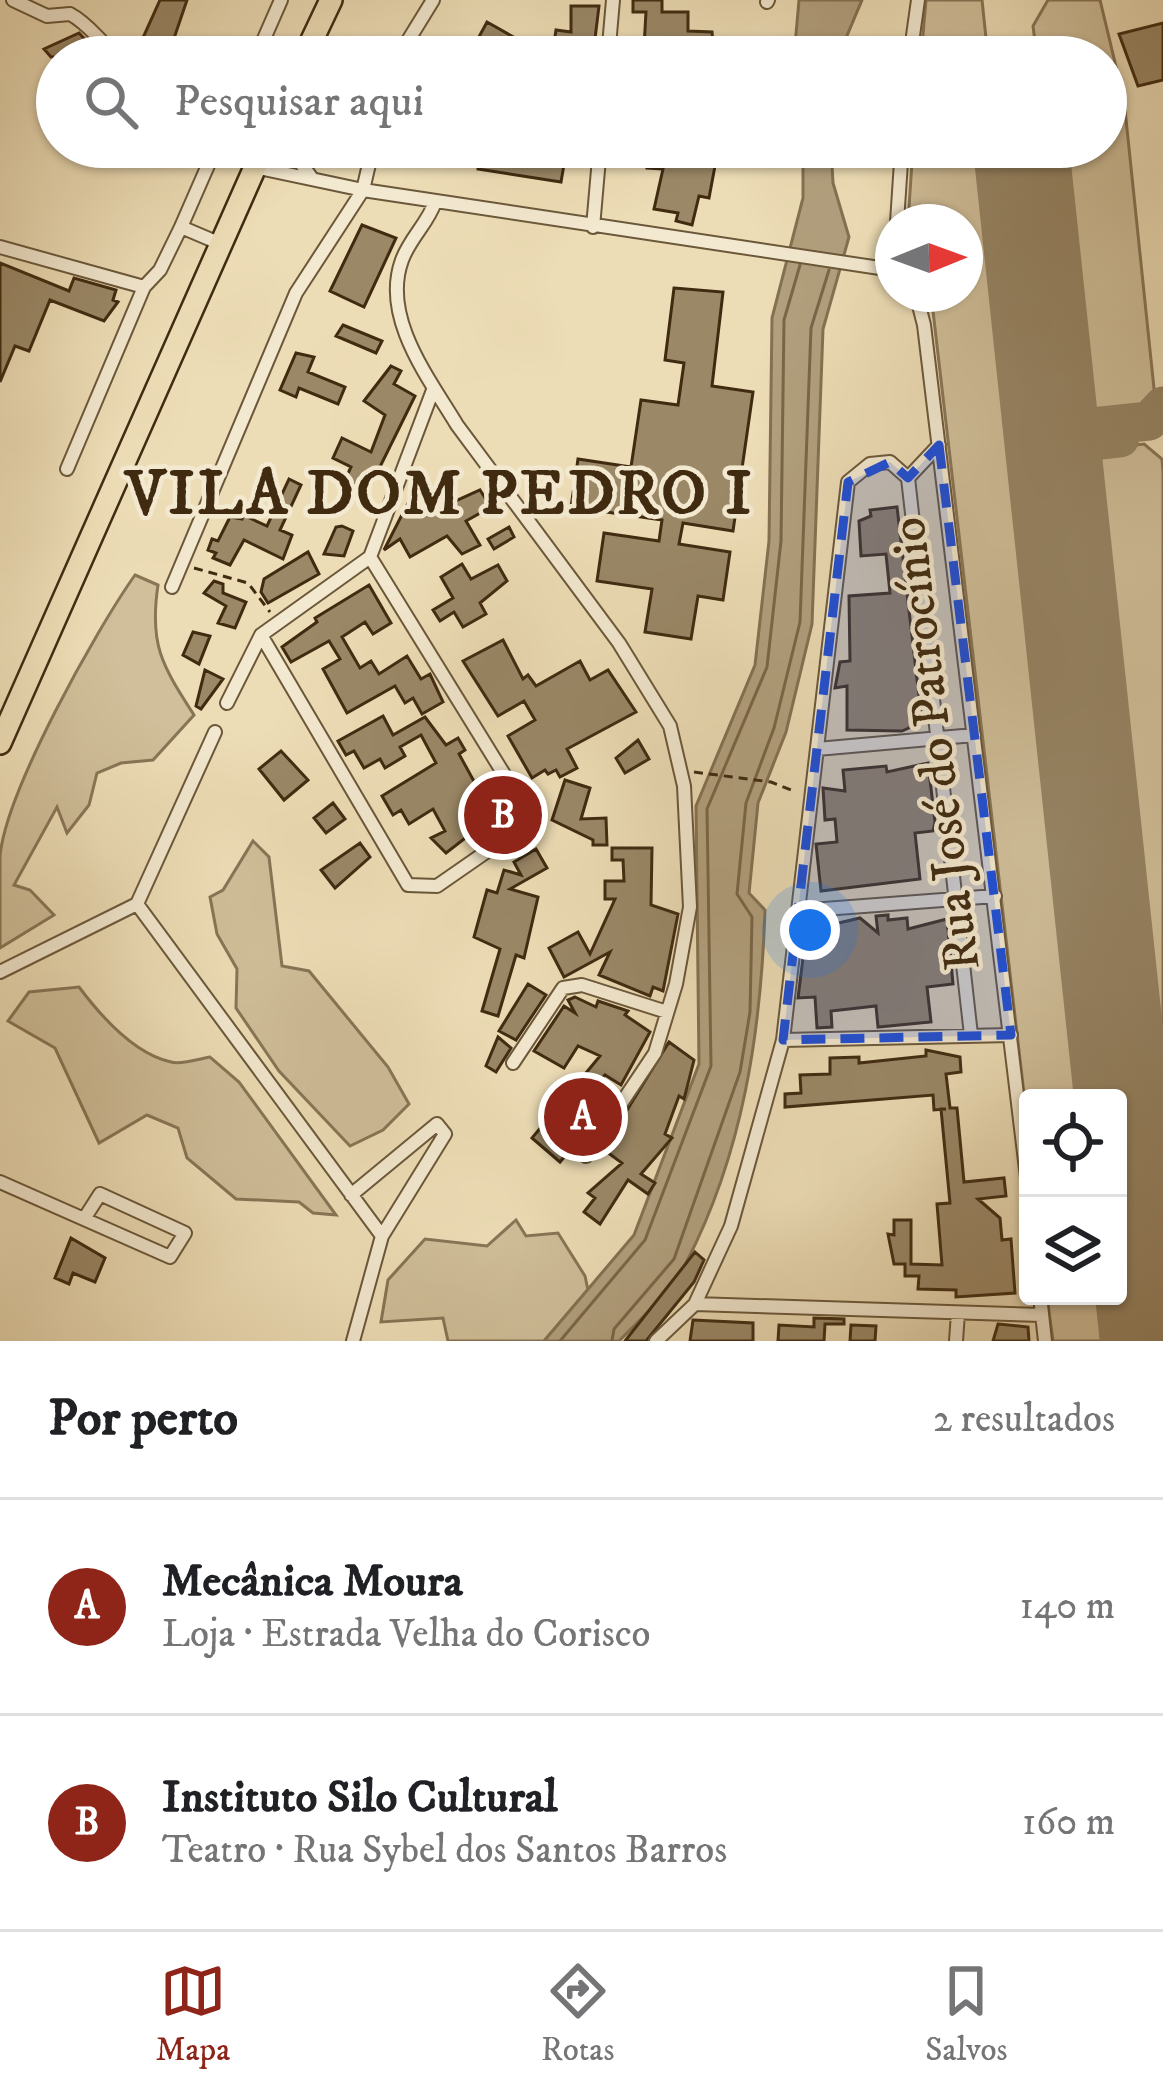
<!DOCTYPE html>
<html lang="pt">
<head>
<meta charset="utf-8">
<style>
	:root { --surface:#fff; --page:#f2f2f2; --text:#202124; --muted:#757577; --line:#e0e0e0; --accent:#8f2418 }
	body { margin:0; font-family:"IM FELL DW Pica",serif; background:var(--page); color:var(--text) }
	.controls { position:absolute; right:36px; bottom:36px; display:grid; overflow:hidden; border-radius:12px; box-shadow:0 3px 9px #0004 }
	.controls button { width:108px; height:108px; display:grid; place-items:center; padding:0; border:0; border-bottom:3px solid var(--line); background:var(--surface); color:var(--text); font:60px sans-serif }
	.compass { position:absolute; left:875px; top:204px; width:108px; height:108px; border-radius:50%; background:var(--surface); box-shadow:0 3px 9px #0004; rotate:89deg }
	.you { position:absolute; left:810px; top:930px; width:42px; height:42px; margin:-30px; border:9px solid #fff; border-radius:50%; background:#1a73e8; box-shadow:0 0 0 18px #1a73e833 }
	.badge { display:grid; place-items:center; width:78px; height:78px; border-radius:50%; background:var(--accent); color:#fff; font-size:39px; font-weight:700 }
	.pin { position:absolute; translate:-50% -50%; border:6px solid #fff; box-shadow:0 3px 12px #0006 }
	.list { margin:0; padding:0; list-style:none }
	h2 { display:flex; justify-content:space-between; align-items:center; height:156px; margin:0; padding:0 48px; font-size:51px }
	h2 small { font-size:39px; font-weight:400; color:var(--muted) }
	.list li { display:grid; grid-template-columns:78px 1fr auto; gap:36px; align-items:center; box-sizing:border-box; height:216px; padding:0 48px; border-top:3px solid var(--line) }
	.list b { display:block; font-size:45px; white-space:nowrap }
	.list p { margin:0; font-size:39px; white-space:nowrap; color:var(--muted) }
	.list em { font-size:39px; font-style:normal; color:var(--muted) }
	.icon { flex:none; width:66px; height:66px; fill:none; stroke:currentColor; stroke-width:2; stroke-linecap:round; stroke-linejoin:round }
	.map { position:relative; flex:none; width:1163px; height:1341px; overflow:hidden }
	.search { position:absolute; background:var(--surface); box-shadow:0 3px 9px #0004; left:36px; right:36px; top:36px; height:132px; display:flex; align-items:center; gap:30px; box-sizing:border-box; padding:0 42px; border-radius:66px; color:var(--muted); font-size:45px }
	.sheet { height:588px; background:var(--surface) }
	nav { display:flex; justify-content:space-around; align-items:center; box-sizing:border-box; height:168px; border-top:3px solid var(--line); background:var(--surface); font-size:33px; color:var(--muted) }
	nav a { display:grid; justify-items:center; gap:6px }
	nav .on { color:var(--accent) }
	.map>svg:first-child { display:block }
</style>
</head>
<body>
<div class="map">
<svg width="1163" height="1341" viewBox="0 0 1163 1341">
	<rect width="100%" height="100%" fill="#edddb6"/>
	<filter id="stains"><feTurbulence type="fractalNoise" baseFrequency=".00167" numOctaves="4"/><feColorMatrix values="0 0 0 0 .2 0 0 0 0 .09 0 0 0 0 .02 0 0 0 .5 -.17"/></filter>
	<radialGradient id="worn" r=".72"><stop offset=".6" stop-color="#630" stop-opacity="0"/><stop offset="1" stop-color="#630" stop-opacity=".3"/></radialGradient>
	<!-- green -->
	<path fill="#d0bf9a" stroke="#887556" stroke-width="3" d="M926 0H982L988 57H921Z
		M1048 0H1100L1124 100 1155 398 1142 414 1086 418 1072 404 1046 147H1106V57H1037L1033 26Z
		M913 147H997L1098 1098H1028V1128L931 294H965V222H908Z
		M1144 444 1162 459 1163 472V1264L1078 465 1093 450Z
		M135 575 158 585C149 645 162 665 194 715L153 760 121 763 97 773 89 805 67 833 57 807 14 885 30 890 54 915 0 948C0 918 0 886 0 856 6 791 96 630 135 575Z
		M253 841 269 857 282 966 309 971 388 1067 409 1104 383 1130 350 1146 279 1071 236 1008 237 969 217 934 210 897 223 890Z
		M79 987C100 1015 134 1054 171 1062 181 1065 199 1059 210 1057L239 1082 336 1215 313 1213 299 1202 236 1199 187 1158 178 1128 147 1115 99 1143 55 1048 8 1021 29 992Z
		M516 1220 526 1236 558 1233 585 1276 588 1290 544 1341H448L443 1318 381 1322 388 1280 425 1239 487 1246Z
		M1118 1289 1124 1341H1053L1047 1296H1118Z"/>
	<!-- water -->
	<path fill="#b2a07e" stroke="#847152" stroke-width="3" d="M799 0H862L838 57H794Z
		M803 147H831L833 183 849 237 823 329 812 624 786 732 758 803 749 893 765 910C761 1032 743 1153 686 1263 671 1291 642 1318 619 1341H544L634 1235 699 1064 696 806 755 665 769 541 772 318 803 198Z"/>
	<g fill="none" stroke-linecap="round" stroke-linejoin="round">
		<!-- shore -->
		<path stroke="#796648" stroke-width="3" d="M560 1341 645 1240 711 1066 707 809 767 667 781 541 784 320 800 265
			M612 1341 614 1329 674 1259 740 1072 750 1012 752 917 737 894 746 803 774 728 800 622 811 328 829 270"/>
		<!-- taxiway -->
		<path stroke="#968464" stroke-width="39" d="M1048 401 1083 428 1149 421 1163 406
			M1055 464 1085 442 1120 438"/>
		<!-- runway -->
		<path stroke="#968464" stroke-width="96" d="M1021 147 1148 1341"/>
	</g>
	<!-- building -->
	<path fill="#9a8867" stroke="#402b11" stroke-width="3" d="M160 0H187L168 56 142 40Z
		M633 0H662V12H688V31L712 32 714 57H621V45L644 47 646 12H633Z
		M571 6H599L594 47 554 43 556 30 571 32Z
		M487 22 517 39 506 57H468Z
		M1163 23V80L1138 86 1119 34Z
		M79 33 93 48 83 57H51L44 49Z
		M481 147H567L561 182 478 169Z
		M648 151 715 166 709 198 699 196 692 225 676 221 678 213 654 209 663 169 647 168Z
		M362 225 396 238 364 307 330 291Z
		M0 263 69 291 74 278 116 290 113 300 118 302 104 321 50 300 29 351 15 346 0 382Z
		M674 288 723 292 712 386 753 392 733 531 683 523 679 544 730 552 723 600 698 596 691 639 645 632 652 589 597 581 604 533 659 541 662 520 571 507 578 459 631 467 641 400 678 405 684 363 665 360Z
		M343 325 382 341 376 353 336 336Z
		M296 353 314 357 308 372 345 387 338 404 299 388 296 397 280 390Z
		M391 366 401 371 394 384 415 396 368 491 345 480 351 467 333 458 342 438 371 452 385 415 364 401Z
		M289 479 301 485 280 530 292 535 283 559 244 540 230 565 213 558 216 553 208 550 212 539 218 541 230 517 242 519 243 515 267 526Z
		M480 490 491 507 466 521 480 545 462 554 447 536 410 557 400 539 384 550 410 499 418 495 429 513Z
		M897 507 922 722 902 731 847 730V686L835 688 840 662 850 661 849 596 890 593 886 554 861 556 859 521 871 516 870 510Z
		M342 526 353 531 344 556 324 554 336 527Z
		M509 527 514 537 494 549 488 539Z
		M308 552 319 574 268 603 261 592 264 579Z
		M462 564 471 579 498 565 507 581 480 603 486 614 463 627 454 612 440 621 433 610 453 598 441 577Z
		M214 581 223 584V593L246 602 235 628 218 623 226 606 204 593Z
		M369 585 391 623 373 634 365 622 342 637 360 668 371 661 379 674 407 656 421 679 430 674 443 702 422 714 413 698 405 703 395 686 347 713 323 669 340 659 329 641 291 662 282 647 317 622 315 618Z
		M193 632 210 636 199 664 183 655Z
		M503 640 523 679 528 675 536 686 580 661 590 680 608 670 636 712 567 749 577 768 560 777 556 770 548 774 545 770 532 778 508 736 535 720 524 701 498 716 463 661Z
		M205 670 223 679 201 709 196 706Z
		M383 716 393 735 425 717 446 745 458 738 465 750 459 754 481 794 495 785 504 808 446 853 431 838 445 831 433 809 409 824 401 810 393 815 382 796 436 763 421 735 400 747 405 756 385 768 380 759 364 768 354 751 346 755 338 741Z
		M638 740 649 759 625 773 616 758Z
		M281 751 308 780 284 800 259 769Z
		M928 763 935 822 933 831 915 833 920 879 821 891 816 844 837 842 835 819 825 820 823 788 845 791 843 770 886 766 887 772Z
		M565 780 590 788 581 819 606 818 607 845H593V840L552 820Z
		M333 803 345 819 326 833 314 818Z
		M360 843 370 857 335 888 321 870Z
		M612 848H652L651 905 678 914 663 991 653 987 650 996 599 975 610 952 564 977 549 948 578 932 590 954 615 899H605V881H624L623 860H612Z
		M536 849 547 868 510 889 538 897 524 958 516 955 498 1016 482 1011 500 949 474 937 487 890 497 893 504 870 521 875 514 862Z
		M888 915V920L907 918 908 929 947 919 953 984 927 987 931 1022 878 1027 876 1006 831 1011 832 1027 817 1028 815 997 798 998 805 942 828 940 826 926 860 918 878 933 876 916Z
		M528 984 546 995 516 1040 499 1031Z
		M575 997 596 1007 598 1001 628 1011 625 1015 650 1032 621 1085 605 1075 573 1112 588 1128 560 1162 532 1138 600 1056 578 1046 564 1068 534 1051 564 1006 575 1013 568 1000Z
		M498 1037 511 1048 496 1072 486 1066Z
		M669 1042 694 1060 684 1099 679 1096 665 1134 672 1138 641 1174 655 1183 648 1194 628 1180 600 1224 584 1212 595 1198 588 1193 622 1163 603 1149Z
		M926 1050 960 1057 961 1072 946 1074 950 1108H957L964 1182 1004 1178 1006 1196 978 1199 1000 1218 1002 1240 1011 1239 1015 1293 956 1297V1290L918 1289 919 1276H905V1264H894L888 1234 894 1235V1220H911V1264L942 1265 937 1204 950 1203 941 1109H946L934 1110 933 1095 785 1107V1094L801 1093 800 1075 830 1074V1058L859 1057V1063L926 1056Z
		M71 1238 105 1258 95 1282 73 1273 69 1284 55 1278Z
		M695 1252 704 1260 694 1282 646 1341H625Z
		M814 1318 844 1319V1324H825L824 1341H778L779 1325 814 1327Z
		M693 1320 753 1323V1341H690Z
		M998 1324 1028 1327 1029 1341H993Z
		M851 1325 876 1326 875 1341H850Z"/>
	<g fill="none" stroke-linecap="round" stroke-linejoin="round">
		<defs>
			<path id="street" d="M13 0 47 16 70 14
				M767 2 768 0
				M70 14C93 26 102 48 123 57
				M256 57 281 0
				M398 57 433 0
				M608 57 613 0
				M910 57 918 0
				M216 147 181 227 221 244
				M289 147 311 177
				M255 167 363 190 893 270
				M435 202C428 223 410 238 402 260 381 317 428 377 457 425L619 643 670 726 684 786 690 907 676 984 655 1053 586 1156
				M897 222 902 147
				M593 227 600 147
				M0 247 144 287
				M916 294 924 325 1028 1186
				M67 469 144 287 160 270 181 227
				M908 478 939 445
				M172 587 296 293 363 190 373 147
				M261 635 408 885 437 886 522 827 518 797 370 557
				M227 703 261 635 370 557 433 390
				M817 749 974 735
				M137 904 382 1236 353 1341
				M798 911 995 896
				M0 972 137 904 215 732
				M783 1040 1011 1035
				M513 1063 563 988 582 985 667 1012
				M0 1182 170 1257 185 1233 100 1194 84 1219
				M351 1195 437 1124 445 1134 382 1236
				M1040 1296 1045 1341
				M695 1304 1042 1315
				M656 1341 695 1304 731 1226 783 1040 848 482 870 464 890 462 908 478 971 1035
				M956 1341 958 1313"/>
			<path id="highway" d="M304 57 331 0
				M0 743 264 147"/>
		</defs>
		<!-- street casing -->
		<use href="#street" stroke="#6b583a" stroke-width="16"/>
		<!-- highway casing -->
		<use href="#highway" stroke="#402b11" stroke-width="26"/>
		<!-- path -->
		<path stroke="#402b11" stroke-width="3" stroke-dasharray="9 6" stroke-linecap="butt" d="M194 568 248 583 270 612
			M694 772 771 782 796 792"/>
		<!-- street -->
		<use href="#street" stroke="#f3e9d0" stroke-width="12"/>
		<!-- highway -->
		<use href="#highway" stroke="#edddb6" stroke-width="21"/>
	</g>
	<!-- marked area -->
	<path fill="#1d4ed8" fill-opacity="0.2" stroke="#1d4ed8" stroke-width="9" stroke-dasharray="24 15" stroke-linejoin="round" d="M939 445 1011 1035 783 1040 848 482 890 462 908 478Z"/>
	<g text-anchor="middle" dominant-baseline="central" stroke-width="9" stroke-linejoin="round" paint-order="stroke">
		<!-- street labels -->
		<g font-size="51" fill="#402b11" stroke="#f3e9d0">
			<text transform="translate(936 744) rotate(-97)">Rua José do Patrocínio</text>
		</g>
		<!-- district labels -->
		<g font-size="63" font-weight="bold" letter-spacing="3" fill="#402b11" stroke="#f3e9d0">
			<text x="440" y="495">VILA DOM PEDRO I</text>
		</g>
	</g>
	<rect width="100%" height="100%" filter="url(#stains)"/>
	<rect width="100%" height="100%" fill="url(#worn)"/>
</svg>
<div class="controls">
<button><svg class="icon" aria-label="locate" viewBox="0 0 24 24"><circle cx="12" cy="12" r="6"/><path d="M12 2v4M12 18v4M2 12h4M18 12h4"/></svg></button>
<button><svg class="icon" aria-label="layers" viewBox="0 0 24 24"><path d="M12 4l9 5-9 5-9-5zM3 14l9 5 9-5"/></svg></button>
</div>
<svg class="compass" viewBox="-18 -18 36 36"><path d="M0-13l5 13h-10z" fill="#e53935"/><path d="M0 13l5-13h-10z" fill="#757577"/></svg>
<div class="you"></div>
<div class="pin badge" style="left:583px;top:1117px">A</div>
<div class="pin badge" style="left:503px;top:815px">B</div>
<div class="search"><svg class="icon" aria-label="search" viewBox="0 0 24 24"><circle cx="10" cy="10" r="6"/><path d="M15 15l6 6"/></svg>Pesquisar aqui</div>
</div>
<section class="sheet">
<h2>Por perto<small>2 resultados</small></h2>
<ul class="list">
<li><span class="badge">A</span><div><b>Mecânica Moura</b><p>Loja · Estrada Velha do Corisco</p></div><em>140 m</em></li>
<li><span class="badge">B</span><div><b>Instituto Silo Cultural</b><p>Teatro · Rua Sybel dos Santos Barros</p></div><em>160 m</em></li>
</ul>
</section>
<nav>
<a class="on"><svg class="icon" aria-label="map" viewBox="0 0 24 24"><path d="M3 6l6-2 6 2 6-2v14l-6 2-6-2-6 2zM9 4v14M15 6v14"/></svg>Mapa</a>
<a><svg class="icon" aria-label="directions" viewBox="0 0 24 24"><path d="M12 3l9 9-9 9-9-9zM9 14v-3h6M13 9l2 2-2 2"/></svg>Rotas</a>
<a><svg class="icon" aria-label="saved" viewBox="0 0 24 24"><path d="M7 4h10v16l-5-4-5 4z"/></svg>Salvos</a>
</nav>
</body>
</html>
